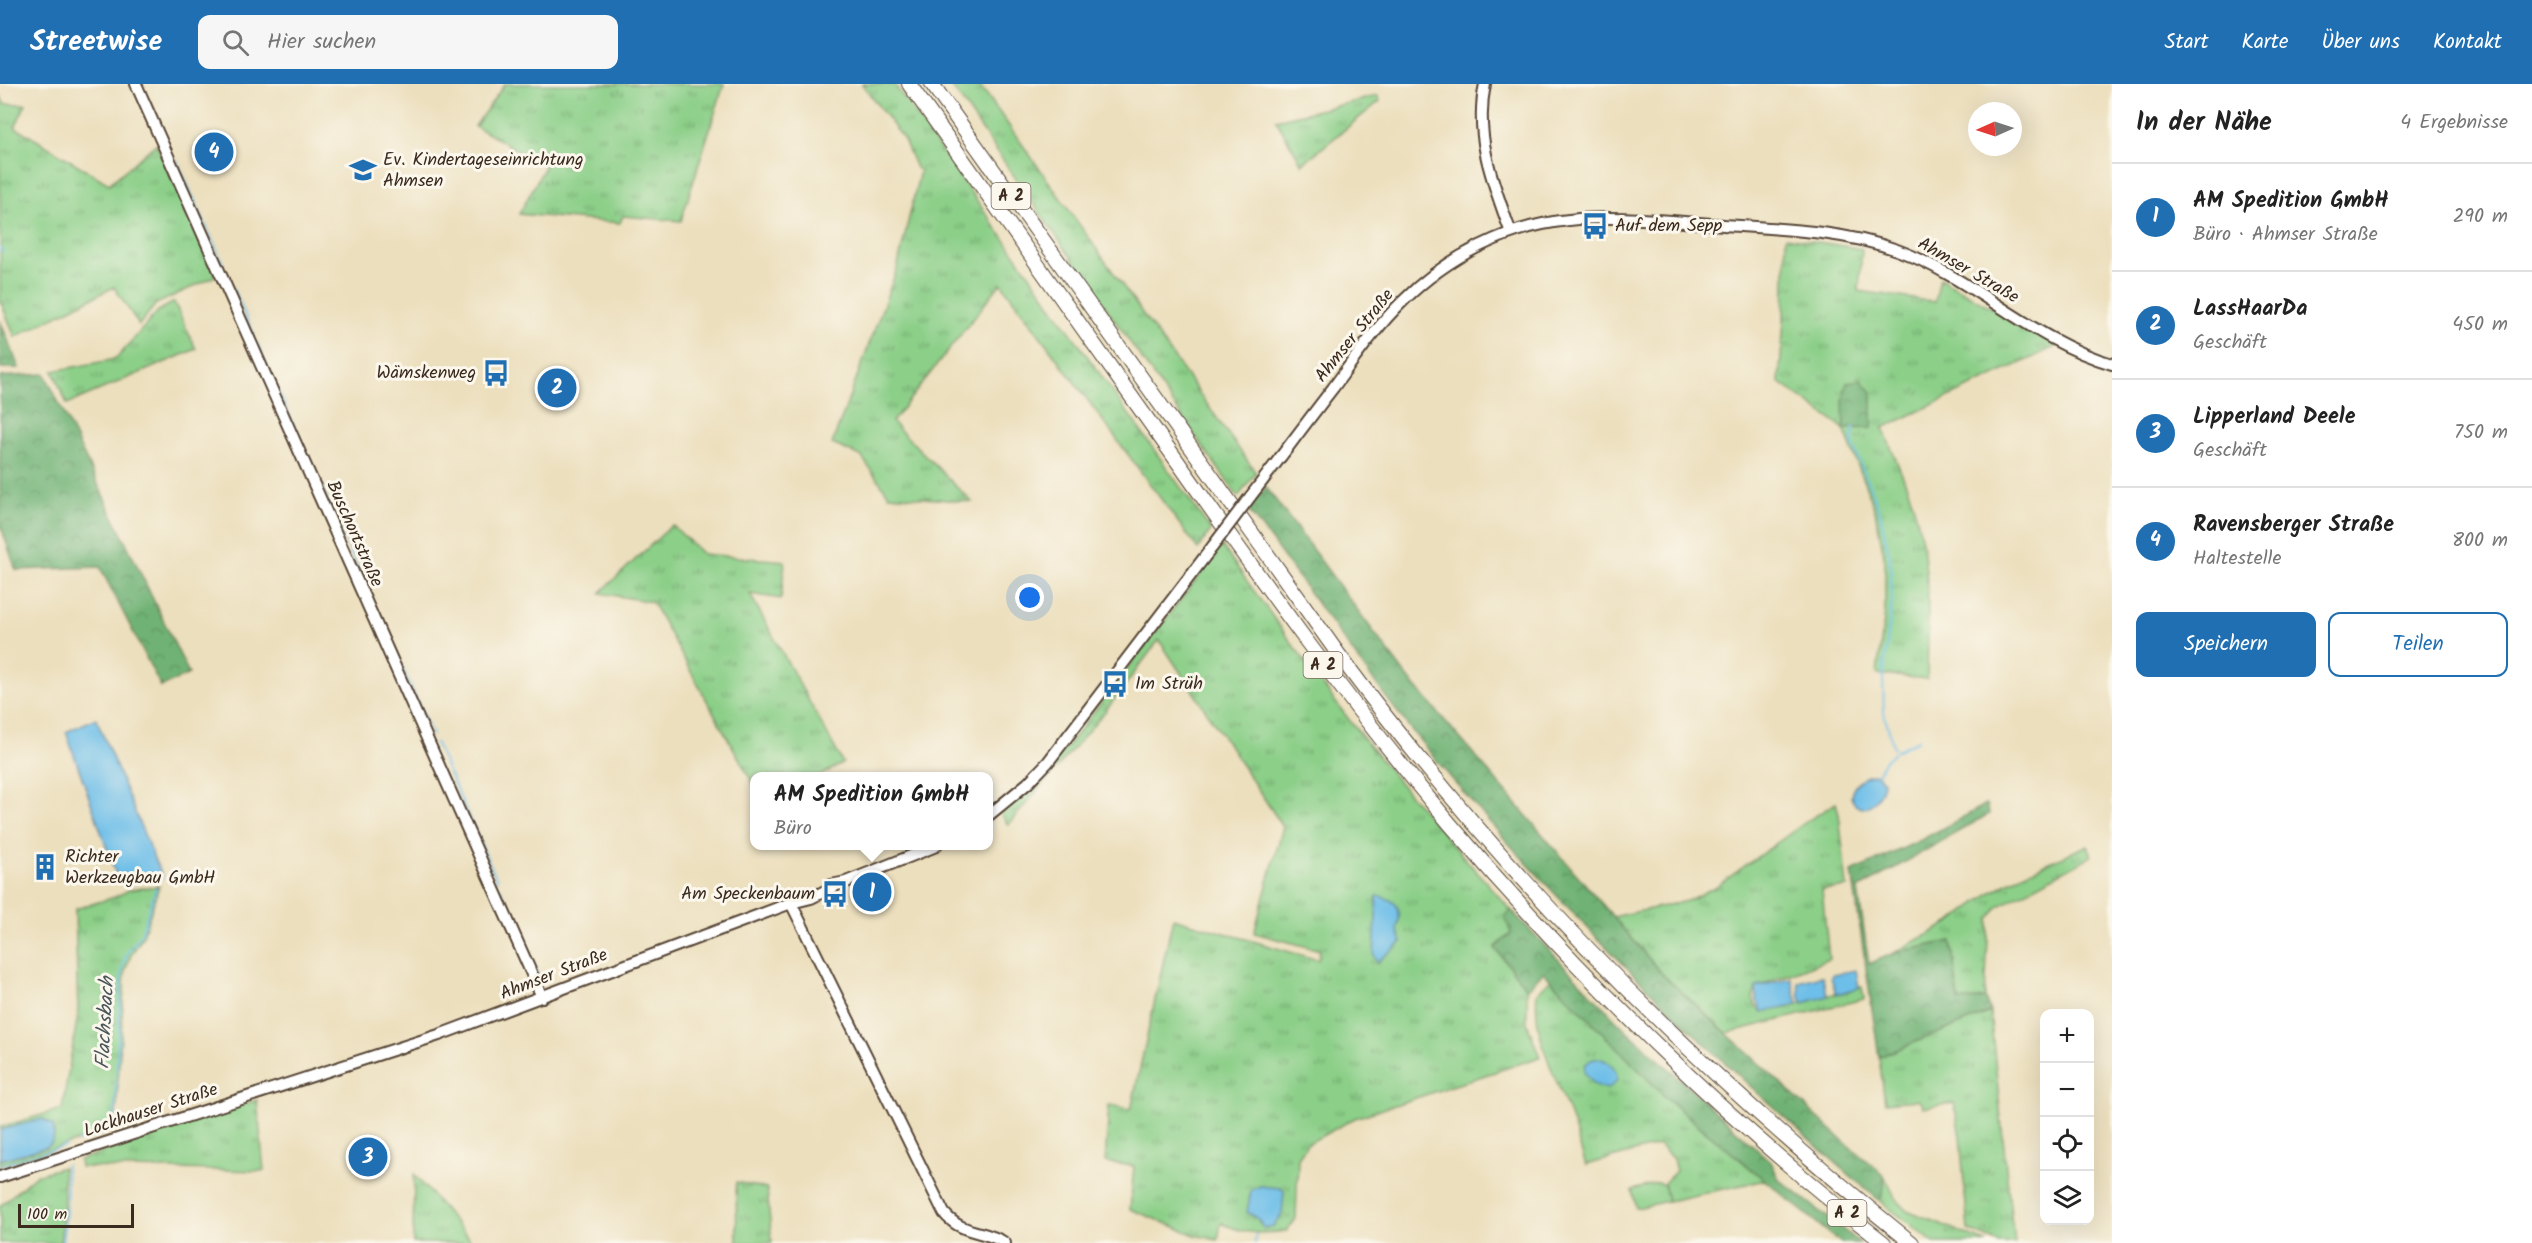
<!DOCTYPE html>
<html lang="de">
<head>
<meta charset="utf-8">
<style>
	:root { --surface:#fff; --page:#f6f6f6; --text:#222; --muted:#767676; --line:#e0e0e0; --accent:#1f6fb2 }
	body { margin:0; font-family:Kalam,sans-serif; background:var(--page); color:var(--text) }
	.controls { position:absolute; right:18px; bottom:18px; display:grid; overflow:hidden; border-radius:12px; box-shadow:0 6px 24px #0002 }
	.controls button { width:54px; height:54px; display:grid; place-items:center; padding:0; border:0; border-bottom:2px solid var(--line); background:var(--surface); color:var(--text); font:30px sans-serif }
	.compass { position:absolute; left:1968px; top:18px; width:54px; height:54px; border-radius:50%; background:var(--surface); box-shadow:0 6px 24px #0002; rotate:267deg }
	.scale { position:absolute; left:18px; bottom:15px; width:116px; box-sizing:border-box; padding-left:6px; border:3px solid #3b2a1e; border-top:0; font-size:16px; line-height:21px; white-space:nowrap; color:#3b2a1e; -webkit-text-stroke:4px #fbf7ec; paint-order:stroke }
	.you { position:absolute; left:1030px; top:514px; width:21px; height:21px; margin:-15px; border:4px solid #fff; border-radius:50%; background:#1a73e8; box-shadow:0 0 0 9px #1a73e833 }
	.badge { display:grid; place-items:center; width:39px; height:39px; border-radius:50%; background:var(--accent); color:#fff; font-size:20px; font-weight:700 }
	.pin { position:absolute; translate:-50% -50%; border:3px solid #fff; box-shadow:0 2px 6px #0006 }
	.popup { position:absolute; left:750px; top:688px; width:243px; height:78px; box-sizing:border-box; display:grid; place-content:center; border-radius:12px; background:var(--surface); filter:drop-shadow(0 2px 4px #0005); font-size:20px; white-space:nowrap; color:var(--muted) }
	.popup b { font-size:22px; color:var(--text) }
	.popup::after { content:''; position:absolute; left:50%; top:100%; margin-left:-12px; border:12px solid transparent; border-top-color:var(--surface) }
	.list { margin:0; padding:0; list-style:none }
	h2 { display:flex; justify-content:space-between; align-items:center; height:78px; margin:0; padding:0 24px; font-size:26px }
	h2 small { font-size:20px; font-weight:400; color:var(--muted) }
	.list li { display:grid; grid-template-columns:39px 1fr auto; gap:18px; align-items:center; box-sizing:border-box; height:108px; padding:0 24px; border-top:2px solid var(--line) }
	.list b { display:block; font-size:22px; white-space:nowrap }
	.list p { margin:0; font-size:20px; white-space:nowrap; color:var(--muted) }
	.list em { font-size:20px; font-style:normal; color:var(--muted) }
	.actions { display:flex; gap:12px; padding:18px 24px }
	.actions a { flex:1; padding:14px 0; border:2px solid var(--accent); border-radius:12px; text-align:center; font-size:21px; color:var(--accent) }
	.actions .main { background:var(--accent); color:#fff }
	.icon { flex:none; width:33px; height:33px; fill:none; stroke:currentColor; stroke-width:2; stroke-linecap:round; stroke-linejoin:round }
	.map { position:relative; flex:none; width:2112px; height:1159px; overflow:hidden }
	header { display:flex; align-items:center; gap:36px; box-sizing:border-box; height:84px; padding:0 30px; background:var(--accent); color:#fff }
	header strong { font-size:28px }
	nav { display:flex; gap:33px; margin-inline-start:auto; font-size:21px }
	.search { width:420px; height:54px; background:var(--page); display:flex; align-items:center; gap:15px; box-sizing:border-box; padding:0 21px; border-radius:12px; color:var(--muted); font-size:22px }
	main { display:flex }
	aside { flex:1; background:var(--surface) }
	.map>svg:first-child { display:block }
</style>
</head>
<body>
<header>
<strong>Streetwise</strong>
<div class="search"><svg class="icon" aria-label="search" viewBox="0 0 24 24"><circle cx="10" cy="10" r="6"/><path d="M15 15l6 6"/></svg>Hier suchen</div>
<nav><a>Start</a><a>Karte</a><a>Über uns</a><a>Kontakt</a></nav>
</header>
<main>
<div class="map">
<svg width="2112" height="1159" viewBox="0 0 2112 1159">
	<defs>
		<pattern id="grass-tufts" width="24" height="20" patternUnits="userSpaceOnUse" patternTransform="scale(1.5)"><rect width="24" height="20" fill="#8bcf88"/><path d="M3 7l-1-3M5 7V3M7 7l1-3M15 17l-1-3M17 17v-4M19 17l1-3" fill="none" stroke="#73a86f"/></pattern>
		<pattern id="forest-crowns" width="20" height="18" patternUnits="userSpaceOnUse" patternTransform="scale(1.5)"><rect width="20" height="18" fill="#70b274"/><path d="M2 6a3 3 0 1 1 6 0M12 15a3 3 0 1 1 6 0" fill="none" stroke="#5d915f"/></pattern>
	</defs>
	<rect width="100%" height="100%" fill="#fbf7ec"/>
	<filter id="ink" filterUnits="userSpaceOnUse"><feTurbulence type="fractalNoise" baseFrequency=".0167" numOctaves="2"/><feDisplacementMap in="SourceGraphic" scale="12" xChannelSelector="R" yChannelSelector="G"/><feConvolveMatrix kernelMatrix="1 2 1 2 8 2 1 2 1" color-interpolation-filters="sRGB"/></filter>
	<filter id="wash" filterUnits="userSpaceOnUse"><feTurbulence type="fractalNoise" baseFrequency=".008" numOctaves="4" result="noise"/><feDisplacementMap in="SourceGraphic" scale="24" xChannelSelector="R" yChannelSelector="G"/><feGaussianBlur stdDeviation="1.35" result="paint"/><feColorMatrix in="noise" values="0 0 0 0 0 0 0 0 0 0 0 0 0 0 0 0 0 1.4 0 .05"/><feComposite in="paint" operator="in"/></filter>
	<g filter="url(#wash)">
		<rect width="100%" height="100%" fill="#ecdfbd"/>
		<!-- grass -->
		<path fill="url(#grass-tufts)" stroke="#637c53" stroke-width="1.5" d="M505 0H724L681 137 623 132 620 139 519 130 545 82 475 42Z
			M862 0H894L1211 446 1198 465 1001 199 892 338 972 418 889 411 861 372 832 360 897 185 920 87 916 84 904 56Z
			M950 0H978L987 11 1256 389 1238 413Z
			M0 10 4 20H26L15 43 109 100 156 60 215 187 214 193 156 220 139 241 114 203 15 253 0 216Z
			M1378 12 1380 17 1302 80 1276 36Z
			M1786 153 1862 165 1859 207 1935 218 1940 194 2057 262 1883 344C1895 375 1911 407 1918 439 1931 490 1928 542 1927 595L1877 590 1885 528V477L1875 426 1844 345 1779 298 1784 236Z
			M174 218 196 265 67 320 53 287 111 276 118 273 158 227Z
			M672 441 703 470 785 477 781 515 750 510 843 679 820 692H755V703L652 518 600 509Z
			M1222 462C1270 529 1317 596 1368 660 1414 717 1462 772 1511 826L1506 833 1511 849 1495 864 1527 905V939L1540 973 1355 1034 1307 1060 1298 1074 1296 1134 1287 1147C1260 1150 1247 1151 1221 1139L1218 1156 1195 1151 1130 1125 1134 1082 1105 1078 1109 1021 1131 1025 1173 834 1318 876 1320 866 1254 849 1283 743 1159 556 1107 625 1008 741 1001 730 1049 686Z
			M1836 719 1839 730 1847 803 1822 806 1829 875 1756 903 1753 914 1756 922 1762 928 1862 903 1864 915 1727 949 1663 891 1613 833 1687 817 1717 802 1810 735Z
			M2088 761 2092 772 1999 822 1989 835 1985 914 1959 917 1951 857 1894 869 1951 838 1990 809 2019 792Z
			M159 802 143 852 131 871 125 887 115 1046 0 1081V1076L47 1063 43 1035 0 1046V1043L62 1025 78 930 75 825 115 813 129 806Z
			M1551 895 1669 1017 1765 1096 1668 1117 1664 1099 1676 1087 1673 1075 1659 1061 1586 1081C1581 1067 1577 1052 1572 1037 1558 996 1532 954 1537 909Z
			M1990 928 2011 1131 2015 1159H1999L1968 1146 1960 1052 1954 1019 1923 1024 1922 1019 1917 1016 1885 1019 1879 973Z
			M257 1016 264 1087 80 1083 79 1076Z
			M63 1083 64 1122 60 1159H0V1122L36 1091Z
			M414 1090 473 1159H413Z
			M1884 1091 1896 1115 1907 1126 1987 1159H1934L1880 1117 1884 1103Z
			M736 1098 767 1105 772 1159H737Z"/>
		<!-- forest -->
		<path fill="url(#forest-crowns)" stroke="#566e49" stroke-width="1.5" d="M0 236 19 284H0Z
			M45 290 189 590 161 603 100 483 16 486 0 440V293Z
			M1861 296 1872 308V344L1844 345 1843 317 1847 298Z
			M1266 403 1405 590 1663 891 1850 1063 1884 1091V1103L1880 1117C1717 978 1563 829 1426 664 1363 588 1309 504 1248 426Z
			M1987 720 1989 730 1858 805 1869 880 1894 869 1951 857 1959 917 1985 914 1990 928 1879 973 1852 788 1921 756Z
			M1511 826 1623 943 1771 1078 1779 1095 1860 1159H1841L1669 1017 1543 888 1527 905 1495 864 1511 849 1505 833Z"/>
		<!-- pitch -->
		<path fill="#8bcf88" stroke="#637c53" stroke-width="1.5" d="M1658 1099 1664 1101 1668 1117 1636 1124 1632 1106Z"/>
		<!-- water -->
		<path fill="#6dbee8" stroke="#547483" stroke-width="1.5" d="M96 634 156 779 162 791 126 801 119 799 66 648Z
			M1877 690 1883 696C1883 715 1860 738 1851 713 1853 698 1862 692 1877 690Z
			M1377 812C1398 815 1403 826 1397 845L1402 858 1377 878 1374 871Z
			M1856 886 1859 904 1836 910 1831 893 1834 890Z
			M1822 892 1828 912 1803 919 1800 914 1798 898Z
			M1791 894 1798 920 1762 928 1757 916 1756 903Z
			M1598 974C1610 977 1616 984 1618 996L1608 1005 1595 1001 1584 988 1585 981 1591 976Z
			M43 1035 53 1041C55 1050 55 1057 47 1063L0 1076V1046Z
			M1260 1102 1280 1104 1284 1107 1282 1130 1273 1143 1263 1144 1257 1134 1247 1128 1251 1106Z"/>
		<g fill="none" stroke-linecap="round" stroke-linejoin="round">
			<!-- stream -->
			<path stroke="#6dbee8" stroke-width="2" d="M176 75 223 180
				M0 164 3 168
				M233 204 254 251
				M257 259 386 547
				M1854 343 1852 358 1880 429 1890 475 1892 517 1883 594 1884 629 1894 665
				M389 554 432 651
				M435 658 448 687
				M1896 667 1918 656
				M449 689 497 796
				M1877 690 1885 676 1894 669
				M159 796 163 793
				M500 804 542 899
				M78 1058 114 1045 122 885 127 869 141 851 156 804
				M0 1082 66 1062
				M62 1159 67 1121 66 1081
				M1255 1159 1256 1151"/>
		</g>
	</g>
	<g filter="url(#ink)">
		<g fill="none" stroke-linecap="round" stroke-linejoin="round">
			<defs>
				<path id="secondary" d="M136 0 542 913
					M1485 0C1474 53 1493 99 1511 149
					M1250 413C1278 377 1305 340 1333 304 1355 274 1377 242 1403 217 1447 173 1507 142 1569 136 1617 131 1664 137 1711 140 1772 145 1839 145 1897 166 1974 194 2032 257 2112 280
					M989 731 1028 699 1048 678 1213 462
					M831 801 846 798 936 762
					M791 819 944 1129C963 1152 984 1145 1005 1159
					M0 1093 439 951 791 819 811 814 837 801"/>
				<path id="highway" d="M909 0C998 124 1086 249 1175 374 1263 499 1352 623 1450 740 1578 891 1728 1038 1884 1159
					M932 0 1339 571C1503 792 1698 988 1912 1159"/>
			</defs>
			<!-- secondary casing -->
			<use href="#secondary" stroke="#564536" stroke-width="14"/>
			<!-- highway casing -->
			<use href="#highway" stroke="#564536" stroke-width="16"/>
			<!-- secondary -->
			<use href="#secondary" stroke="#fff" stroke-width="10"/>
			<!-- highway -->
			<use href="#highway" stroke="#fff" stroke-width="14"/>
			<defs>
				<path id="secondary-bridge" d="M1213 462 1250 413"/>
			</defs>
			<!-- secondary-bridge casing -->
			<use href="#secondary-bridge" stroke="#564536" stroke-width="14" stroke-linecap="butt"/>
			<!-- secondary-bridge -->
			<use href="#secondary-bridge" stroke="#fff" stroke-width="10"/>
		</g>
	</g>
	<!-- icons -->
	<defs>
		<symbol id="school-bare" viewBox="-9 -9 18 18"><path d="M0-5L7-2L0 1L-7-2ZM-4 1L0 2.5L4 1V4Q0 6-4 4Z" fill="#1f6fb2" stroke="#fbf7ec" stroke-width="2.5" paint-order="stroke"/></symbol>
		<symbol id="bus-bare" viewBox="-9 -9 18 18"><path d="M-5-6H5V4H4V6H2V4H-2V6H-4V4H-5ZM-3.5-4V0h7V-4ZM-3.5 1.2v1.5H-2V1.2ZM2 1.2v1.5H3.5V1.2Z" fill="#1f6fb2" stroke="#fbf7ec" stroke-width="2.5" paint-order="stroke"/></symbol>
		<symbol id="building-bare" viewBox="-9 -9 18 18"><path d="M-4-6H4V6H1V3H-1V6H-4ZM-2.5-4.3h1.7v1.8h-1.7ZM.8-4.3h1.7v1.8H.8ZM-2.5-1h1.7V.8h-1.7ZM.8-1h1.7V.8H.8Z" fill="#1f6fb2" stroke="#fbf7ec" stroke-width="2.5" paint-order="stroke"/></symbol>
	</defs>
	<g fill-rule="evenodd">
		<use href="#school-bare" x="344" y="67" width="38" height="38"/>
		<use href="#bus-bare" x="1576" y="123" width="38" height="38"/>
		<use href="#bus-bare" x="477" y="270" width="38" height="38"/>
		<use href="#bus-bare" x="1096" y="581" width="38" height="38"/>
		<use href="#building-bare" x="26" y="764" width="38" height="38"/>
		<use href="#bus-bare" x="816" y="791" width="38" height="38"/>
	</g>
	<g text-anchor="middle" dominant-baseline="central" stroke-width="6" stroke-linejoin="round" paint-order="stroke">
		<!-- shield labels -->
		<g fill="#fbf7ec" stroke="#75685c" stroke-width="1.5">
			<rect x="991.5" y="99" width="39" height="26" rx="4.5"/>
			<rect x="1303.5" y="568" width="39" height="26" rx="4.5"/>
			<rect x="1827.5" y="1116" width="39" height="26" rx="4.5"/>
		</g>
		<g font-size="16" font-weight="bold" fill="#3b2a1e">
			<text x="1011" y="112">A 2</text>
			<text x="1323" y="581">A 2</text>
			<text x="1847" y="1129">A 2</text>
		</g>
		<!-- poi labels -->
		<g font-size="18" fill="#3b2a1e" stroke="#fbf7ec" text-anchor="start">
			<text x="383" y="76">Ev. Kindertageseinrichtung<tspan x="383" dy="21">Ahmsen</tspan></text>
			<text x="1615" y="142">Auf dem Sepp</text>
			<text x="476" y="289" text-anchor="end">Wämskenweg</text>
			<text x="1135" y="600">Im Strüh</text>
			<text x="65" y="773">Richter<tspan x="65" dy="21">Werkzeugbau GmbH</tspan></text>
			<text x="815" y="810" text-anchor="end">Am Speckenbaum</text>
		</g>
		<!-- street labels -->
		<g font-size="18" fill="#3b2a1e" stroke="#fbf7ec">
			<text transform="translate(1968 187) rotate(30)">Ahmser Straße</text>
			<text transform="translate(1355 252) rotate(-51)">Ahmser Straße</text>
			<text transform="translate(354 450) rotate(66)">Buschortstraße</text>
			<text transform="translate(554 891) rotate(-21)">Ahmser Straße</text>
			<text transform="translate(151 1027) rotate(-18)">Lockhauser Straße</text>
		</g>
		<!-- water labels -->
		<g font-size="20" font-style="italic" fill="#4a565b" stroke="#fbf7ec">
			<text transform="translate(106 939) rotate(-87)">Flachsbach</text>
		</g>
	</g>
</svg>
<div class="controls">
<button>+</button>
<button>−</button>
<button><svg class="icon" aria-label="locate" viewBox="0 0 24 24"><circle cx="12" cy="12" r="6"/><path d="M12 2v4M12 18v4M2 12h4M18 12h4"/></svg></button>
<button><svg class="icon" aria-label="layers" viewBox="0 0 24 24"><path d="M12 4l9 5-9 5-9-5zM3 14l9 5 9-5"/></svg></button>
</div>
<svg class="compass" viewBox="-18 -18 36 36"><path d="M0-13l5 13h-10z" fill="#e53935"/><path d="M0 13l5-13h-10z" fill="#767676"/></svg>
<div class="scale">100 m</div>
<div class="you"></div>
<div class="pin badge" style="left:872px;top:808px">1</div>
<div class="popup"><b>AM Spedition GmbH</b>Büro</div>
<div class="pin badge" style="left:557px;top:304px">2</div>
<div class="pin badge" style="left:368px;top:1073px">3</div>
<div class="pin badge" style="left:214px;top:68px">4</div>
</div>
<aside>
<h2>In der Nähe<small>4 Ergebnisse</small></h2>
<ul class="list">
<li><span class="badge">1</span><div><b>AM Spedition GmbH</b><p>Büro · Ahmser Straße</p></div><em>290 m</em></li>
<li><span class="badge">2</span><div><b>LassHaarDa</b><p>Geschäft</p></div><em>450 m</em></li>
<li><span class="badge">3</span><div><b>Lipperland Deele</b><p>Geschäft</p></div><em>750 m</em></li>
<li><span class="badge">4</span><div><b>Ravensberger Straße</b><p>Haltestelle</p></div><em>800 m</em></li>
</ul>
<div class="actions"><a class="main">Speichern</a><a>Teilen</a></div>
</aside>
</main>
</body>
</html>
